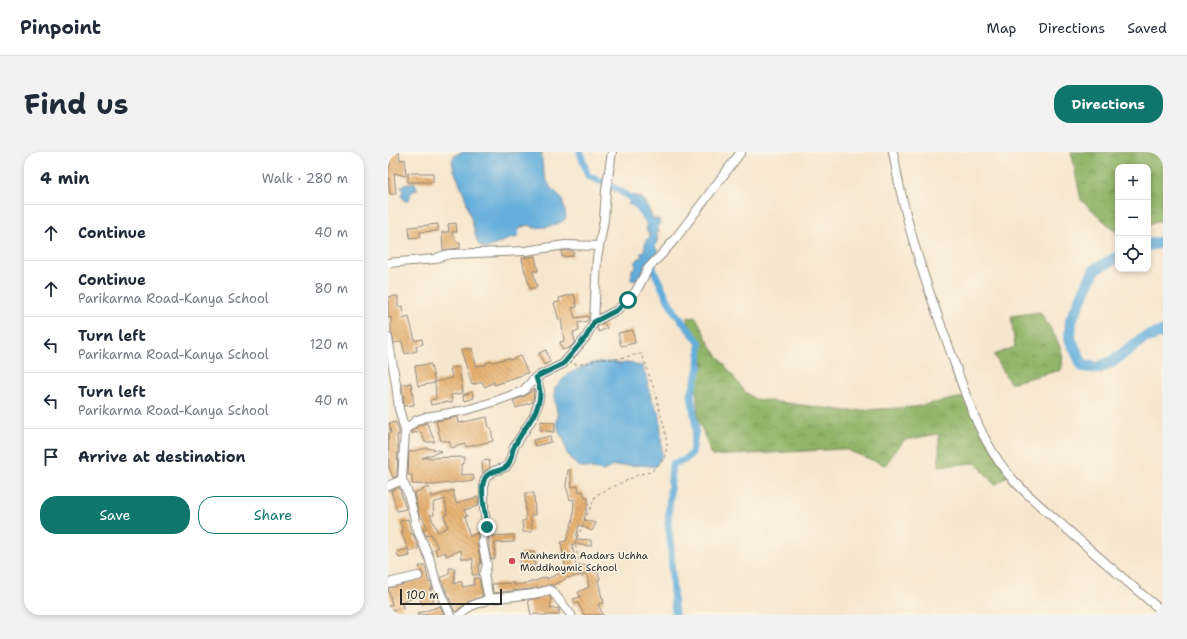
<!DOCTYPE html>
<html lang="en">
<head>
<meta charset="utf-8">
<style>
	:root { --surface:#fff; --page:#f2f2f3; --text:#1f2937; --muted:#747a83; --line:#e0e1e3; --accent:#0f766e }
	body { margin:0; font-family:"Shantell Sans",sans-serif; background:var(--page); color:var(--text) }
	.controls { position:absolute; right:12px; top:12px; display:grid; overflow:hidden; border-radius:8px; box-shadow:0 2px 6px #0003 }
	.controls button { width:36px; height:36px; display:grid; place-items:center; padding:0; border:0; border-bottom:1px solid var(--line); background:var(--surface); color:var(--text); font:20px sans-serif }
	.scale { position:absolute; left:12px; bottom:10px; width:102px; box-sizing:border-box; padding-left:4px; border:2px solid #2b2b2b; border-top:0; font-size:11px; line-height:14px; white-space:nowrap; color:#2b2b2b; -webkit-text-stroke:3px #fcf5e5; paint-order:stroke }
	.stop { position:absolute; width:12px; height:12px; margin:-9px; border:3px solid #0f766e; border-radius:50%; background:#fff }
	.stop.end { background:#0f766e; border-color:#fff; box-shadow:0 1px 4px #0008 }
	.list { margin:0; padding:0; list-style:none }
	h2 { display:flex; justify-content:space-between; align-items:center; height:52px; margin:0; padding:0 16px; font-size:17px }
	h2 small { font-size:13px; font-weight:400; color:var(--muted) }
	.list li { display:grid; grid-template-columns:26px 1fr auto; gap:12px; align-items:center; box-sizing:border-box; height:56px; padding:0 16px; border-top:1px solid var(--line) }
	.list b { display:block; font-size:15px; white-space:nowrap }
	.list p { margin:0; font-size:13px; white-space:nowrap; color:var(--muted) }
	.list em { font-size:13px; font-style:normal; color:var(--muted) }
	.actions { display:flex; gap:8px; padding:12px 16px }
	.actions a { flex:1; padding:9px 0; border:1px solid var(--accent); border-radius:16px; text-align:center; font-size:14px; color:var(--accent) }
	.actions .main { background:var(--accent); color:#fff }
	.icon { flex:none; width:22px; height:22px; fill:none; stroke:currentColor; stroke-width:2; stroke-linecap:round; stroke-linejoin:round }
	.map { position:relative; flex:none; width:775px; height:463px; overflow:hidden; border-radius:16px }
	header { display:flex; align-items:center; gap:24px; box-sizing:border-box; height:56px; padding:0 20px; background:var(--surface); border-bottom:1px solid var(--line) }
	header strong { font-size:19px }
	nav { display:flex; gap:22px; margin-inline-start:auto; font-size:14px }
	.intro { display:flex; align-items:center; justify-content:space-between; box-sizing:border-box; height:96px; padding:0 24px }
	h1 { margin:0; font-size:28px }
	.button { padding:10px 18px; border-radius:16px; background:var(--accent); color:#fff; font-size:14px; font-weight:700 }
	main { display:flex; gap:24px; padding:0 24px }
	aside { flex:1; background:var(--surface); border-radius:16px; box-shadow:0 2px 6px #0003 }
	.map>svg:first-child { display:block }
</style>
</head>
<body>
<header>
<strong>Pinpoint</strong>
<nav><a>Map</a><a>Directions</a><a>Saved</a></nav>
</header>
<div class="intro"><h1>Find us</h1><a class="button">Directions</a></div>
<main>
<aside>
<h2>4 min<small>Walk · 280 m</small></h2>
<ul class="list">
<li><svg class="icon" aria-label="ahead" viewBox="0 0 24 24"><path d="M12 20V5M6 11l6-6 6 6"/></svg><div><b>Continue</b></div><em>40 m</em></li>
<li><svg class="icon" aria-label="ahead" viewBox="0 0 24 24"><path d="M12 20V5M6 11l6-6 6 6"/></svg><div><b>Continue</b><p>Parikarma Road-Kanya School</p></div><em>80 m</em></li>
<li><svg class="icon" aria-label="left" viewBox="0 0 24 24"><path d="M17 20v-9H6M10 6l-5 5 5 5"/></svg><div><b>Turn left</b><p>Parikarma Road-Kanya School</p></div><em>120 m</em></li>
<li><svg class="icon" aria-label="left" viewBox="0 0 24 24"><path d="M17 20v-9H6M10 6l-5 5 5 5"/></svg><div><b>Turn left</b><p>Parikarma Road-Kanya School</p></div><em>40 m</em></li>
<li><svg class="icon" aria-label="arrive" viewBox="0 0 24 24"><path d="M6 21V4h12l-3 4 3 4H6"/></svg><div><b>Arrive at destination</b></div></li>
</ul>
<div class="actions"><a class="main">Save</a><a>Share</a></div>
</aside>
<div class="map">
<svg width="775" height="463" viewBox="0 0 775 463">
	<defs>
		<pattern id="forest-crowns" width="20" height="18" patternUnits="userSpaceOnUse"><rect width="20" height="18" fill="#90b468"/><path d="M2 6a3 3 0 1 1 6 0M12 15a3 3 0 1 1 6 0" fill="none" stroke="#769356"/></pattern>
		<pattern id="building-back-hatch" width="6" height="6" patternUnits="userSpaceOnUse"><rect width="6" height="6" fill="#e6b06f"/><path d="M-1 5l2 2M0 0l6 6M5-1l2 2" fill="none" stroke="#bb8f5b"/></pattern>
	</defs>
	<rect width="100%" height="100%" fill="#fcf5e5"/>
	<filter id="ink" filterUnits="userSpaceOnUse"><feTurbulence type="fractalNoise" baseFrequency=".025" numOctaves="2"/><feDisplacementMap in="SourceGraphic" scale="8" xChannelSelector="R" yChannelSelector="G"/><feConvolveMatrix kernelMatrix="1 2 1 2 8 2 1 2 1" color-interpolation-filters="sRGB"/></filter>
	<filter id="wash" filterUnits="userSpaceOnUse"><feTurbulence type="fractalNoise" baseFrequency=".012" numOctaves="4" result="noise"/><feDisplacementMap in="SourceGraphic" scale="16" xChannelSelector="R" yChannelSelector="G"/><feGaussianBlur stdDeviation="0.9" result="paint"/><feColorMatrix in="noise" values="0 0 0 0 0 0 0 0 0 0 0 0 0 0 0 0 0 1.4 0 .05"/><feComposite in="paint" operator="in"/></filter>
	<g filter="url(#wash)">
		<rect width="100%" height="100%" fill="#f6e6cd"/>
		<!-- forest -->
		<path fill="url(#forest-crowns)" stroke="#5e704a" d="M683 0H775V68L760 73V15H730V82L693 48Z
			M652 160C662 177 680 198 673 218L622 231 606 203 627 195 623 164Z
			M308 165 323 195 357 240 367 247 460 259 526 255 575 245 620 324 607 333 588 311 551 314V282L516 288 497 313 456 297 324 304 310 266 308 229 316 214 299 166Z"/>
		<!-- water -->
		<path fill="#64aedc" stroke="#486c84" d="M74 0H154C153 13 156 26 163 36 166 40 172 42 174 47 176 53 177 60 178 66 170 75 157 75 146 76L141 73 133 75 130 79 131 85 121 87 97 97 90 92 77 44 66 18 64 9 66 4Z
			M26 30 28 33 29 38 23 40 21 49H17L13 44 15 39 13 34Z
			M243 43C246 44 251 44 253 46 260 50 261 62 266 67H271L272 70 270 76 271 80H268L270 86 267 95 271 100 263 105 257 113 251 129 243 128 244 117 248 116 247 111 250 107 255 104 252 102 254 100 256 99 258 88 262 86 261 81 259 79C258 72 258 58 250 55 247 53 243 53 240 52L244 47Z
			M224 210 232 212 244 210 247 213 254 214 258 224 263 246 272 264 274 304 267 315 255 313 225 314 215 319 204 317 190 314 184 309 178 299 176 288 171 280 168 269 170 265 166 244 167 236 180 222 192 216 204 211Z"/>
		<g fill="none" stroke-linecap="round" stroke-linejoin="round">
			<!-- canal -->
			<path stroke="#64aedc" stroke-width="7" d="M192 0 200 24 225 35 243 46 260 68
				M264 94 265 117 280 148 288 162 312 191 311 217 303 243 308 276 304 301 297 308 284 312 280 372 283 395 284 427 287 463"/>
			<!-- river -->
			<path stroke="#64aedc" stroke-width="12" d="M760 93 775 90
				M730 105 707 117 683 168 682 187 695 214 710 216 725 209 756 186 775 180"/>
		</g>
		<g id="blocks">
			<!-- building -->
			<path fill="url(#building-back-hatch)" fill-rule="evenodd" d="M0 0H11L12 8 17 7 18 24 6 21 8 42H2L0 23 2 12 0 5H1Z
				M20 21H45V30H20Z
				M68 71 69 80H64L69 90H72V96L55 98 54 80H61L60 72Z
				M50 72V79L32 80V85L22 86 21 75Z
				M173 99H185V104L174 105Z
				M147 104 150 119H145L149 135 142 137 138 121H137L134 106Z
				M186 142 189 155 184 156 187 166 200 164V169L190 171 191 179 185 180 187 190 181 196 174 198 172 190 176 189 173 167 171 168 166 151 172 150 171 146Z
				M10 144V155L14 154 15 167 21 165 27 189 34 187 35 192 28 194 29 199 17 202 14 190 6 191 3 178V165L0 166V145Z
				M216 171 219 176 211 180 209 176 210 174Z
				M245 178 247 191 233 194 230 181Z
				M80 196V198L84 196 87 214 98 213V211L104 209 105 210 121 206 122 208 132 204 140 221 116 229V230L106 233V230L97 235 94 230 84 233 73 198Z
				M158 198 162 210 156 213 151 201Z
				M43 212 47 231 30 234 27 214Z
				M71 215 75 241 63 243 64 251 57 250 43 253 42 248 48 247 47 230 63 226 64 224 62 216Z
				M23 231 26 253 16 254 15 246H16L14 233Z
				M146 237 145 250 128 256 125 249 137 244Z
				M84 240 86 246 77 249 75 243Z
				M70 265 71 271 99 265 101 276H103L105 289 78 295 77 292 63 296 61 289H53L48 269Z
				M153 269 167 271 166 280 152 278Z
				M8 270 11 279V283H9L10 297 9 324 5 326 1 315 0 281H3L1 271Z
				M39 271 47 290H37L33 280 28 281V280L24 282 23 280 32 273Z
				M162 284 163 290 147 294 145 288Z
				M39 296 54 299 34 306 76 305V312H74V323L85 322 86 328 46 333 24 332V323H20L21 300Z
				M101 308 102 315 95 321 94 309Z
				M180 318H182L184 335 190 334 191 340 195 339 197 346H200V352L196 368 208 371 204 379 191 373 188 387 203 388V394L184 392 188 415 202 412 207 421 210 420 212 427 210 428 214 446H215L216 451 210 452 215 463H196L190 451 187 452 185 447 192 445 190 440 201 435 199 422 178 426V427L165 433H161L144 437 105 441 104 432 126 431V433L140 431 159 425V427L178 418 173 390 178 389 185 367 186 347 182 348 178 334Z
				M11 335 18 357 9 359 3 339Z
				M41 335 44 345 65 338 68 351 90 345V354L76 358 79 364 76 365 82 384 90 381V383L89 390 93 412H91L90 423H84L85 407H74L73 398 58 404 57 400 49 403 47 397 50 396 43 382 38 384 35 378 39 376 34 365 32 366 26 341ZM57 347 59 362 56 364 60 375 50 380 42 363H46L45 351Z
				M137 341H146L147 363H143L144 380H135L134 369 138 368Z
				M20 367 24 383 25 382 31 397 21 399 20 397 22 404 11 406 9 400 20 397 13 380H15L12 369Z
				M126 383V390L107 391V407H103L101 397V384Z
				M146 400 147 414H132V401Z
				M31 414H37L41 431 43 430 45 437H42L46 449 34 452 31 444 14 450 15 456 0 459V454L4 453 0 436 33 428 35 423Z
				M61 416H67L66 432 73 429 75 435 86 433V426H91L94 442 95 444 80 450 67 460 53 426 61 422Z
				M161 444 163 446 162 457 171 456V463H151L150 462 143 463 140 448Z
				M52 454 56 463H29V462Z"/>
		</g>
	</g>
	<g filter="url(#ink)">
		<use href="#blocks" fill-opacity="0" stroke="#90887c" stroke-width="1"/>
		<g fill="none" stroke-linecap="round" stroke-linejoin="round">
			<defs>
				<path id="minor" d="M505 0C516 68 538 133 562 198 577 241 591 287 621 323 636 341 655 356 672 371 706 401 740 431 775 460
					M0 111 47 107 54 104 62 102 137 99 177 93 211 94
					M206 170 229 158 240 148 248 139 261 115 274 102 287 87 353 0
					M0 186 8 232 11 257 17 278 14 328 20 341 30 379 41 405 49 433 62 463
					M17 278 29 268 38 265 79 258 108 249 135 239 148 225 175 212 198 185 206 170 209 106 216 68 218 38 224 0
					M0 334 14 328
					M0 431 30 424
					M101 447 145 442 162 438 165 440 183 463
					M72 463 83 454 101 447 96 423 99 413 94 389 99 375 96 358V330L98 325 106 319 118 315 122 309 126 295 146 264 150 252 152 239 148 225"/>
			</defs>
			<!-- minor casing -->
			<use href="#minor" stroke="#90887c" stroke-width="10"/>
			<!-- path -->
			<path stroke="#90887c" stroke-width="1" stroke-dasharray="3 3" stroke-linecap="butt" d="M186 212H196L212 207H228L246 203 254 202 266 237 276 274 279 293 277 306 263 320 252 322 208 343 187 391 195 429"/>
			<!-- minor -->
			<use href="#minor" stroke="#fff" stroke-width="8"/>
		</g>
	</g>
	<g fill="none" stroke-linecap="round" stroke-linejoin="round" filter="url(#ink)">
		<!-- route -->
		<path stroke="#0f766e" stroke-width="5" d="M99 375C98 362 91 338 97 326 101 318 112 320 118 315 124 311 123 301 126 295 135 276 152 262 152 240 152 235 149 230 148 225L175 212 198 185 206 170 229 158 240 148"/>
	</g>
	<!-- markers -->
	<circle fill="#d1495b" stroke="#fcf5e5" stroke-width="1.5" cx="124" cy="409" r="4"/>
	<g text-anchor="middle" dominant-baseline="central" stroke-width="3" stroke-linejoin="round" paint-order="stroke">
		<!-- poi labels -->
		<g font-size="10" fill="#2b2b2b" stroke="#fcf5e5" text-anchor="start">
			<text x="132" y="403">Manhendra Aadars Uchha<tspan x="132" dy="12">Maddhaymic School</tspan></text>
		</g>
	</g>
</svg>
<div class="controls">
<button>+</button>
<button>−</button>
<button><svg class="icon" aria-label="locate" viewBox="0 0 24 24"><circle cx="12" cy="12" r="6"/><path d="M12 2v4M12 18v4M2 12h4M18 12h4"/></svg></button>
</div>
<div class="scale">100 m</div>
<div class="stop" style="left:240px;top:148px"></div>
<div class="stop end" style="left:99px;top:375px"></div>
</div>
</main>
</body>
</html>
